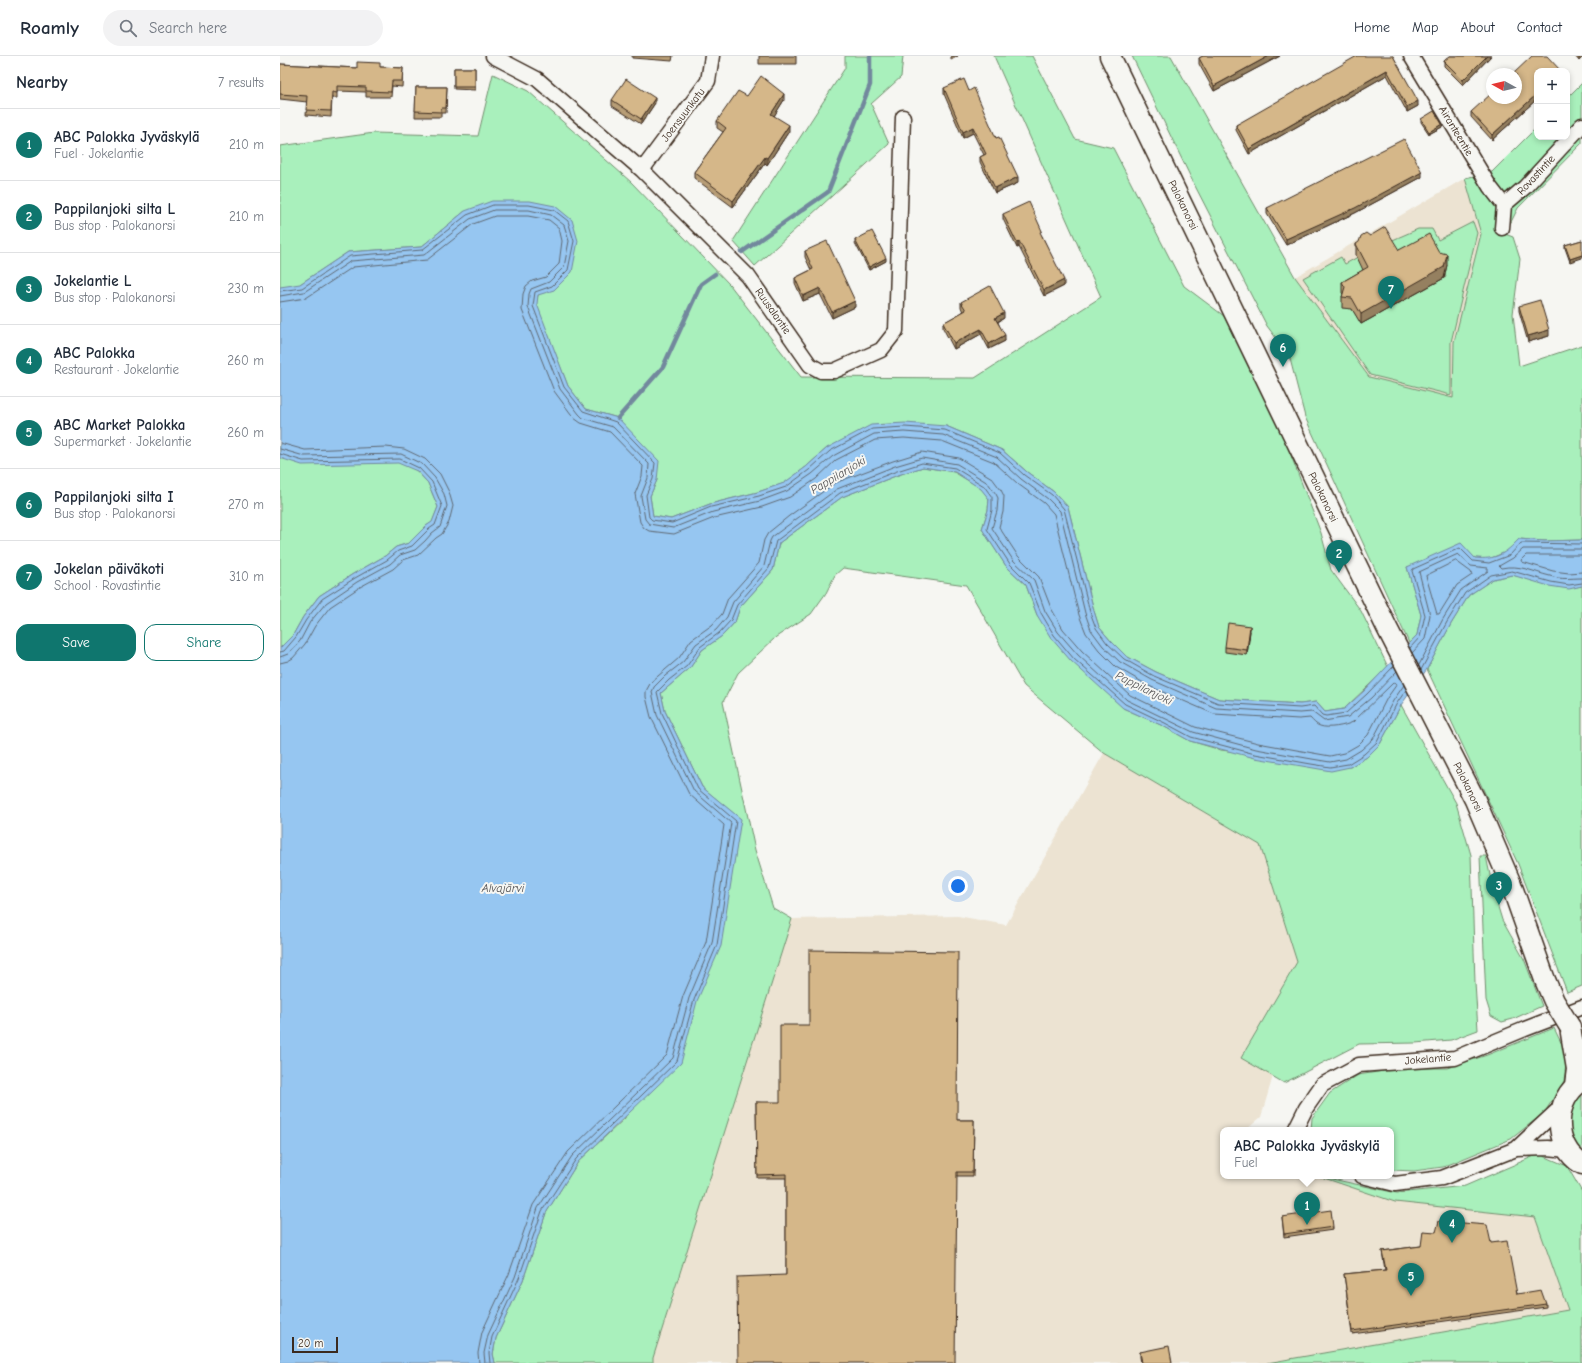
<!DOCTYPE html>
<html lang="en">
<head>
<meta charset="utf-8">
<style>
	:root { --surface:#fff; --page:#f2f2f3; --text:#1f2937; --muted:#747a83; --line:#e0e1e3; --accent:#0f766e }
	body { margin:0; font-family:"Comic Neue",sans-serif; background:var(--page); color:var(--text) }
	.controls { position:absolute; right:12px; top:12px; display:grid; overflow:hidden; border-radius:8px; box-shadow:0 2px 6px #0003 }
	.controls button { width:36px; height:36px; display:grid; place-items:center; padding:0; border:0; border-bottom:1px solid var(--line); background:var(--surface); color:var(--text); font:20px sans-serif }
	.compass { position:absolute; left:1206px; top:12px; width:36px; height:36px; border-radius:50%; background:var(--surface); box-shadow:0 2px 6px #0003; rotate:278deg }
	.scale { position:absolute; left:12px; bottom:10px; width:46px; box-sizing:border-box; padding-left:4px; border:2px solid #3b2a1e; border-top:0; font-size:11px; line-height:14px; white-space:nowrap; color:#3b2a1e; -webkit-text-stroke:3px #f6f6f2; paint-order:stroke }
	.you { position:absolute; left:678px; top:830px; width:14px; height:14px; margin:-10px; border:3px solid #fff; border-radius:50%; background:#1a73e8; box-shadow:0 0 0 6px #1a73e833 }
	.badge { display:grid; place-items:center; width:26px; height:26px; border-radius:50%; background:var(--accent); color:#fff; font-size:13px; font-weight:700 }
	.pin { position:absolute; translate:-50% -33px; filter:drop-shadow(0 1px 2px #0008) }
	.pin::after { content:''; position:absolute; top:21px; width:14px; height:12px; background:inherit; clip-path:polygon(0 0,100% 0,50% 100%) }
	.popup { position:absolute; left:940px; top:1071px; width:174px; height:52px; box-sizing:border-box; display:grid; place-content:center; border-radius:8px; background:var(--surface); filter:drop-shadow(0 1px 3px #0005); font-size:13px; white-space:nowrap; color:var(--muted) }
	.popup b { font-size:15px; color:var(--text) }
	.popup::after { content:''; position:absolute; left:50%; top:100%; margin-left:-8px; border:8px solid transparent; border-top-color:var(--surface) }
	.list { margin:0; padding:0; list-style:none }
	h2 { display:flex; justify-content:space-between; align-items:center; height:52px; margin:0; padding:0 16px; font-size:17px }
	h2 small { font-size:13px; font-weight:400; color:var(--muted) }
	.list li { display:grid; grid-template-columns:26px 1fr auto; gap:12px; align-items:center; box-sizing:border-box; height:72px; padding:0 16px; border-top:1px solid var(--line) }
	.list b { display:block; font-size:15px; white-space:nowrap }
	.list p { margin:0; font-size:13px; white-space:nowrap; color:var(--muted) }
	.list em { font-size:13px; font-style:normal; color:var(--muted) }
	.actions { display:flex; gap:8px; padding:12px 16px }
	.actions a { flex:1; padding:9px 0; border:1px solid var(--accent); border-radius:12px; text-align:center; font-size:14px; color:var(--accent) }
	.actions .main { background:var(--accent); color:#fff }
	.icon { flex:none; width:22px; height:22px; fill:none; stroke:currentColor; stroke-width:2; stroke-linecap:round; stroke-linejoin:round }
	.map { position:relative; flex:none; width:1302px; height:1307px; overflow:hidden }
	header { display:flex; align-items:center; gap:24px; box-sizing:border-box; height:56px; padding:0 20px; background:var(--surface); border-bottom:1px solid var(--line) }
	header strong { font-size:19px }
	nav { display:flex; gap:22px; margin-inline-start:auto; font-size:14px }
	.search { width:280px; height:36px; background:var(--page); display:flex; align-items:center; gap:10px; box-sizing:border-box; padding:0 14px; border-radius:22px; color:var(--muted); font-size:15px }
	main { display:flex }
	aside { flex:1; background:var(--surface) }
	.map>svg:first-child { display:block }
</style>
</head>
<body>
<header>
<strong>Roamly</strong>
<div class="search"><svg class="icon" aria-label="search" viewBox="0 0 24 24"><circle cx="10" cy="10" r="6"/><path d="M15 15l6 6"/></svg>Search here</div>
<nav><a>Home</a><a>Map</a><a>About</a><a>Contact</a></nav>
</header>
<main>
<aside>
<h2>Nearby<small>7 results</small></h2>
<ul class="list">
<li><span class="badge">1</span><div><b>ABC Palokka Jyväskylä</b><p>Fuel · Jokelantie</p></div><em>210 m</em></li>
<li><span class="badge">2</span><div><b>Pappilanjoki silta L</b><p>Bus stop · Palokanorsi</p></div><em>210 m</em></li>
<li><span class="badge">3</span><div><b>Jokelantie L</b><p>Bus stop · Palokanorsi</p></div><em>230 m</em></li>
<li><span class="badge">4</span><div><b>ABC Palokka</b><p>Restaurant · Jokelantie</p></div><em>260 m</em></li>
<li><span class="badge">5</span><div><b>ABC Market Palokka</b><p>Supermarket · Jokelantie</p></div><em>260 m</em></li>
<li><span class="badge">6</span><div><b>Pappilanjoki silta I</b><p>Bus stop · Palokanorsi</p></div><em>270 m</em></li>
<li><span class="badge">7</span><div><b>Jokelan päiväkoti</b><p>School · Rovastintie</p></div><em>310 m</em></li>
</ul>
<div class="actions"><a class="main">Save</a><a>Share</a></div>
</aside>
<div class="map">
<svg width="1302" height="1307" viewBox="0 0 1302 1307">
	<rect width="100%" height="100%" fill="#f6f6f2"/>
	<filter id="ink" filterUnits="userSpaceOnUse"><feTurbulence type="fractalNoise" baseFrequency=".025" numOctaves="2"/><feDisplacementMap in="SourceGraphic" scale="8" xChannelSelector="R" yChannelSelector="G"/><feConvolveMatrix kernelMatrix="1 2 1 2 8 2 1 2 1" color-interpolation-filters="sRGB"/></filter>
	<g filter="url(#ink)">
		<!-- built -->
		<path fill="#ece3d2" d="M1185 122 1201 178 1174 286 1173 343 1089 321 1015 221Z
			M824 697 980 789 1017 906 961 1002 993 1020 981 1061 966 1074H943V1120H1038L1115 1146 1255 1161 1288 1254 987 1307H373V1302L512 863 678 860 726 869Z"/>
		<!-- green -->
		<path fill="#a9f0bc" stroke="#728d6d" d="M565 0H623L621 21 591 48 609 88 475 210 453 185 565 12Z
			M714 0H752L795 83 833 92 904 230 944 260 1005 384 1041 477 1051 514 1081 555 1108 611 1064 653 1045 656 1036 646 1020 648 939 643 876 616 846 600 830 584 819 571 814 555 788 451 774 436 747 416 722 394 666 370 547 392 526 411 505 427 478 436 430 448 391 463 373 460 370 440 377 424 338 362 306 353 288 330 256 248 258 239 185 155 141 191 68 196 20 228 0 269V90L94 77 198 80 213 18 248 35 351 126 450 229 521 321 695 322 821 241Z
			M852 0H891L1015 221 1089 321 1173 342 1174 286 1201 178 1185 122 1212 116 1257 71V81H1287V42L1302 27V87L1238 152 1225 178 1233 181 1240 203 1233 258 1239 310 1302 289V484L1264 485 1239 483 1228 495 1209 503 1195 502 1127 511 1141 559 1137 579 1129 587 1025 361 1009 299 987 270 912 124Z
			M1193 166 1197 177 1171 286V339L1090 319 1023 222 1061 201 1065 208 1078 201 1088 222 1065 242 1066 252 1072 253 1081 268 1166 221 1165 218 1119 205 1108 186 1138 173H1152L1158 184Z
			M0 388 100 393 137 415 148 427 158 451 152 467 146 470 129 487 116 491 105 500 73 518 39 540 23 561 13 579 0 592Z
			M643 411 674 416 702 433 709 443 708 454 702 473 726 510 746 529 757 559 843 652 883 670 910 685 941 694 1070 711 1087 701 1100 688 1121 649 1176 747 1191 799 1195 927 1198 974 1171 984 1135 987 1079 988 1004 1027 961 1002 1017 906 980 789 824 697 744 630 686 529 563 512 555 519 546 537 531 558 496 581 458 617 443 646 475 794 493 852 512 863 373 1302V1307H215L213 1298 216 1282 243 1224 266 1157 298 1106 345 1062 460 763 422 731 385 655 381 637 410 612 422 594 442 580 455 566 460 551 493 514 499 487 562 441 618 419Z
			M1232 519C1257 524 1276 535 1302 530V930L1287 936 1238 808 1147 613 1171 568 1189 539 1213 523Z
			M1200 800H1206L1214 838 1222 864 1244 903 1262 950 1233 963 1222 966 1211 960 1206 944Z
			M1274 972 1287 999 1284 1025 1265 1056 1231 1083 1163 1111 1134 1115 1111 1114V1074H1031L1032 1062 1050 1037 1078 1019 1123 1012H1167L1207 999Z
			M1302 1036V1095C1284 1076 1287 1055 1302 1036Z
			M1259 1098 1287 1110 1302 1136V1307H987L1288 1254 1255 1161 1115 1146 1038 1120 1117 1137 1185 1130Z"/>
		<!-- water -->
		<path fill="#96c6f1" stroke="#72889d" d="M212 145H250L275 150 292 164 298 185 292 216 274 234 258 239 257 248 288 330 306 353 338 362 379 405 377 424 370 440 373 460 391 463 430 448 478 436 504 427 526 411 547 392 591 369 625 367 666 370 722 394 747 416 774 436 788 451 814 555 819 571 830 584 846 600 876 616 939 643 1020 648 1036 646 1045 656 1064 653 1084 635 1137 579 1141 559 1127 511 1181 487 1195 502C1216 504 1225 498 1239 483L1264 485 1302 484V530L1289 533 1269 530 1232 519 1213 523 1189 539 1171 568 1147 613 1121 649 1100 688 1087 701 1070 711 1051 715 975 702 910 685 883 670 843 652 791 605 771 582 757 559 746 529 726 510 702 473 708 454 709 443 701 433 675 416 643 411 618 419 562 441 499 487 493 514 460 551 455 566 442 580 422 594 410 612 381 637 385 655 422 731 461 763 441 890 417 945 401 1007 298 1106 266 1157 243 1224 216 1282 213 1298 215 1307H0V592L13 579 23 561 39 540 73 518 105 500 116 491 129 487 146 470 152 466 158 451 148 427 137 415 118 407 22 409 0 402V231L20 228 68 196 141 191 185 155Z"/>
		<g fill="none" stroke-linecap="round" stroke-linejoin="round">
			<!-- shore -->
			<path stroke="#5f6872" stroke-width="1" d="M0 235 22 232 70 200 142 194 187 159 213 149H249L274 154 288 165 294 185 288 214 272 230 255 236 253 250 284 331 303 355 336 366 375 407 373 423 366 439 369 461 372 464 392 467 431 451 479 440 506 431 529 414 550 395 592 373 625 371 665 374 720 397 744 419 772 439 784 453 810 556 816 572 827 587 844 603 874 620 938 647 1020 652 1034 650 1042 659 1046 660 1066 657 1087 638 1114 610
				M0 240 24 236 71 205 144 199 190 163 214 154H249L271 159 284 169 289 185 284 211 269 226 251 233 249 238 248 251 280 333 299 358 303 362 333 371 369 408 368 422 361 440 365 463 369 468 393 472 433 456 480 445 507 435 532 418 553 400 594 378 624 376 663 379 717 401 741 423 768 443 780 455 805 557 811 574 823 590 840 606 872 624 936 652 1020 657 1032 656 1044 665 1068 661 1091 642 1117 615
				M0 246 26 242 73 211 147 204 193 168 215 160H248L269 164 279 172 282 185 279 208 266 221 252 225 246 230 243 238 242 254 274 335 294 362 301 367 330 376 363 410 362 420 355 438 360 466 364 472 369 475 394 478 434 462 482 451 510 441 536 423 556 404 595 384 624 382 662 385 714 406 738 428 764 447 774 458 799 559 806 577 819 594 836 611 869 630 934 658 1019 663 1030 662C1033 665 1036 669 1040 670 1048 673 1065 670 1073 666L1113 627 1117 628 1107 642 1088 679 1078 689 1064 697 1050 700 1033 697 978 687 915 671 850 639 802 595 783 573 771 552 759 521 738 500 719 471 723 456 724 440 721 434 712 422 679 402 642 396 613 405 555 427 509 460 488 477 484 484 479 507 448 542 442 558 432 569 411 584 399 602 371 626 366 635V641L371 661 409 738 444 769 426 886 403 940 387 999 288 1096 253 1149 229 1218 202 1276 198 1297 199 1307
				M0 387 25 394 106 391 124 393 145 403 160 418 169 436 173 450 169 466 162 478 156 482 138 499 123 504 113 513 80 531 50 551 35 570 25 588 13 602 8 605 0 607
				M0 393 24 400 121 398 142 408 155 422 164 438 167 450 160 471 152 477 145 485 135 494 120 499 110 508 77 526 46 547 30 566 20 585 8 598 0 601
				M0 398 23 405 120 403 139 412 152 426 162 450 155 469 149 473 132 490 118 495 107 504 75 522 42 543 26 564 16 581 4 595 0 596
				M1302 493H1243L1233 502 1219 510 1221 512C1240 508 1253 516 1270 520 1282 524 1290 522 1302 522
				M1302 499H1246L1241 504 1242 506 1273 515 1289 517 1302 516
				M1176 505 1191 516 1192 519 1177 529 1159 558H1157L1146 520Z
				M1130 592 1140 581 1145 559 1132 515 1133 513 1180 492 1193 505 1209 507 1230 499 1241 487 1302 488
				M1132 597 1145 583 1150 559 1139 516 1178 498 1191 510 1208 512V515L1181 534 1163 563 1139 609
				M1141 614 1167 566 1185 537 1211 519 1232 515 1271 526 1289 529 1302 527
				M205 1307 204 1297 208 1279 235 1221 258 1152 292 1100 393 1002 409 942 432 887 451 767 414 735 377 659 372 636 374 631 385 620 403 606 416 588 436 574 447 561 453 546 484 510 490 485 492 481 557 433 615 410 642 402 677 408 708 427 716 438 718 442 717 455 712 472 733 504 754 524 765 555 778 576 798 599 847 644 913 676 976 693 1032 703 1050 706 1066 703 1081 694 1093 683 1113 645 1124 629
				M210 1307 209 1297 212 1281 239 1222 262 1155 296 1103 397 1005 414 944 437 889 456 765 418 733 382 657 377 636 389 624 407 610 420 591 439 577 451 564 457 549 489 512 496 485 560 437 617 415 642 407 675 412 704 430 712 441V454L707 473 730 508 749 527 761 557 774 579 794 603 845 648 885 667 911 681 975 698 1031 708 1050 711 1068 708 1084 698 1097 686 1117 647 1126 634"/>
			<!-- stream -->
			<path stroke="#72889d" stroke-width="4.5" d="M462 196 548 136 590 29V0
				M338 362 383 311 421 228 435 218"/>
			<defs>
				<path id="street" d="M213 0 257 23 362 114 468 220 530 309 541 315H554L601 294 616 275 623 61
					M1131 0 1210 131 1224 149
					M362 114 428 25 432 0
					M1222 172 1224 149 1245 131 1302 69
					M1015 1074 1026 1052 1042 1029 1079 1009 1175 1002 1245 973 1302 951
					M1236 1093 1282 1050
					M1082 1120 1115 1128 1162 1122 1236 1093 1268 1092 1287 1094"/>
				<path id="secondary" d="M830 0 1107 572 1195 744 1231 828 1265 924
					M1290 971 1297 1013 1295 1029
					M1302 1025C1273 1043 1272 1090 1302 1108"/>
			</defs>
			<!-- street casing -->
			<use href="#street" stroke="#3b2a1e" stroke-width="17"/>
			<!-- secondary casing -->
			<use href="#secondary" stroke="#3b2a1e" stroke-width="23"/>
			<!-- street -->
			<use href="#street" stroke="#f6f6f2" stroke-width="14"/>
			<!-- secondary -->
			<use href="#secondary" stroke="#f6f6f2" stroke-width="20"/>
			<defs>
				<path id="secondary-bridge" d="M1265 924 1274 945 1290 971"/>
			</defs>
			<!-- secondary-bridge casing -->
			<use href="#secondary-bridge" stroke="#3b2a1e" stroke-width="23" stroke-linecap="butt"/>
			<!-- secondary-bridge -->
			<use href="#secondary-bridge" stroke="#f6f6f2" stroke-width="20"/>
		</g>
		<!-- wall -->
		<path fill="#b79d76" stroke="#3b2a1e" d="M352 0H393L392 5 352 2Z
			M479 0H516V8H479Z
			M923 0H1000L934 35 919 8V2Z
			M1113 0 1138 50 1127 56 1107 19 969 98 956 74V69Z
			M1170 0H1211L1183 29 1164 10V5Z
			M1295 0H1302V2L1299 5Z
			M0 8 77 12 100 11 123 12 122 31 112 30 111 41H86V36L57 35V42H52L51 61 26 59 27 46 0 43Z
			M174 12H195V34L174 33Z
			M1257 15V43L1212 84 1191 61V56Z
			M136 31H167L166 57H161V61H135Z
			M664 32 689 35 716 82 738 127 715 137 700 106V101L704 99 693 77 683 82 664 38Z
			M467 40 504 44 494 60 509 75 487 109 485 107 453 151 414 122V116L443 76 437 72V65Z
			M332 44 375 47 361 68 332 50Z
			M1141 63 1162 71 1149 78 1141 66Z
			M1142 121 1075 157 1006 189 987 158V152Z
			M723 158 762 180 784 230 764 240 739 191 737 192 723 163Z
			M575 184 606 205 589 214 575 187Z
			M1302 184 1290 206 1285 192V189Z
			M1076 188 1119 194 1167 209 1164 222 1081 268 1072 253 1062 252V241L1063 238 1062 237V226L1083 214 1076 199Z
			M525 195 575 251 552 262 540 238 523 245 515 227V222L531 214 525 201Z
			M681 246 724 262 718 266 725 285 709 293 701 278 674 293 663 272V267L683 256 681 251Z
			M1239 250 1269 280 1248 286 1239 255Z
			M970 575 967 599 945 596V591Z
			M476 1046 677 1064H694L693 1120H677L506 1219V1122H477Z
			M1002 1161 1053 1171V1174L1004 1181Z
			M1156 1176 1211 1187 1237 1238 1266 1248V1251L1072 1278 1064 1218 1105 1214 1102 1195 1141 1190Z
			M860 1296 892 1307H861L860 1301Z"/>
		<!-- shaded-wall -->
		<path fill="#958060" stroke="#3b2a1e" d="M671 0H678L671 4Z
			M989 0H1000L934 35V30Z
			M1207 0H1211L1183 29V24Z
			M1299 0H1302V2L1299 5Z
			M1107 14V19L969 98V93Z
			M504 38V44L491 65V58Z
			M1257 38V43L1212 84V79Z
			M375 42V47L361 68V63Z
			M1138 45V50L1127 56V51Z
			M1162 68V71L1149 78V76Z
			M509 69V75L487 109V102Z
			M693 71V77L683 82V76Z
			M485 101V107L453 151V145Z
			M1142 116V121L1075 157 1006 189V183Z
			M738 121V127L715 137V132Z
			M739 185V191L737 192V187Z
			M1167 198V209L1164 222 1081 268V258Z
			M1302 199V202L1290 206V203Z
			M606 202V205L589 214V211Z
			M784 224V230L764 240V234Z
			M540 232V238L523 245V240Z
			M575 245V251L552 262V256Z
			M724 257V262L715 267V262Z
			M701 273V278L674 293V287Z
			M1269 274V280L1248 286V280Z
			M725 279V285L709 293V288Z
			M970 570V575L967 599V594Z"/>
		<!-- building -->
		<path fill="#d5b789" stroke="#3b2a1e" d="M923 0H989L934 30 919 2Z
			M1077 0H1113L1138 45 1127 51 1107 14 969 93 956 69Z
			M1170 0H1207L1183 24 1164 5Z
			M1252 0H1267L1281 15H1257V38L1212 79 1191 56 1212 37V42H1236V18H1233Z
			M77 6 100 7V11L123 12 122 25H112L111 36 86 35V31L57 30V37L52 36 51 55 26 54 27 40 0 38V8L77 12Z
			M174 12H195V31H174Z
			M481 20 504 38 491 58 509 69 487 102 485 101 453 145 414 116 446 72 437 65 458 35 467 40Z
			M346 23 375 42 361 63 332 44Z
			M684 23 689 35 694 32 716 82 719 81 738 121 715 132 700 101 706 98 693 71 683 76 664 32Z
			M136 31H167L166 52H161V56L135 55Z
			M1154 55 1162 68 1149 76 1141 63Z
			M1124 83 1142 116 1075 152 1006 183 987 152Z
			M749 146 762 175 760 176 784 224 764 234 739 185 737 187 723 158Z
			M1105 171 1119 194 1149 178 1159 196 1167 198 1164 211 1081 258 1072 242 1062 241 1065 231 1062 226 1088 211 1076 188 1079 186 1081 180 1086 177 1090 180Z
			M592 175 606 202 589 211 575 184Z
			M1302 184V199L1290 203 1285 189Z
			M547 185 575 245 552 256 540 232 523 240 515 222 533 213 525 195Z
			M710 230 724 257 715 262 725 279 709 288 701 273 674 287 663 267 686 254 681 246Z
			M1260 244 1269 274 1248 280 1239 250Z
			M948 567 970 570 967 594 945 591Z
			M529 894 678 896 677 1064H694L693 1116H677L675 1307H458L457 1221 506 1219V1118L477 1119 476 1046H500V969H529Z
			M1051 1154 1053 1171 1004 1178 1002 1161Z
			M1159 1165 1207 1169 1211 1187 1227 1185 1237 1238 1261 1234 1266 1248 1072 1275 1064 1218 1106 1214 1102 1195 1141 1190 1143 1175 1156 1176Z
			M889 1290 892 1307H862L860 1296Z"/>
	</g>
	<g text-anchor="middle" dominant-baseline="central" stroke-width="4" stroke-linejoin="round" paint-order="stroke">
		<!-- street labels -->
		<g font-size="11" fill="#3b2a1e" stroke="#f6f6f2">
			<text transform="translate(403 59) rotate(-53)">Joensuunkatu</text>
			<text transform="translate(1176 75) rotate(59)">Airanteentie</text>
			<text transform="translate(1256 119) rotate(-47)">Rovastintie</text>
			<text transform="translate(903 149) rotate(64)">Palokanorsi</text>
			<text transform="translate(493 255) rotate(55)">Ruusalantie</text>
			<text transform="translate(1043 441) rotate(64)">Palokanorsi</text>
			<text transform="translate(1188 731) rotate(64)">Palokanorsi</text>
			<text transform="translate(1148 1003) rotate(-5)">Jokelantie</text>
		</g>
		<!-- water labels -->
		<g font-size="12" font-style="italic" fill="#525153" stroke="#f6f6f2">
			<text transform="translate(558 419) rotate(-31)">Pappilanjoki</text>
			<text transform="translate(864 632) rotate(26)">Pappilanjoki</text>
			<text x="223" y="832">Alvajärvi</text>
		</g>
	</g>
</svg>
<div class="controls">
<button>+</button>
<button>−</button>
</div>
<svg class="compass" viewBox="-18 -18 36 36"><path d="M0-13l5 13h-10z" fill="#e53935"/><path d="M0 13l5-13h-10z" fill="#747a83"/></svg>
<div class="scale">20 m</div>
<div class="you"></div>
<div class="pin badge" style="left:1027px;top:1169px">1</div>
<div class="popup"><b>ABC Palokka Jyväskylä</b>Fuel</div>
<div class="pin badge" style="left:1059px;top:517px">2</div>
<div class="pin badge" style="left:1219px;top:849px">3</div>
<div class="pin badge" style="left:1172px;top:1187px">4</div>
<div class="pin badge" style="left:1131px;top:1240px">5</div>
<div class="pin badge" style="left:1003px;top:311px">6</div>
<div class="pin badge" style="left:1111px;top:253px">7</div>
</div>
</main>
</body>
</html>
